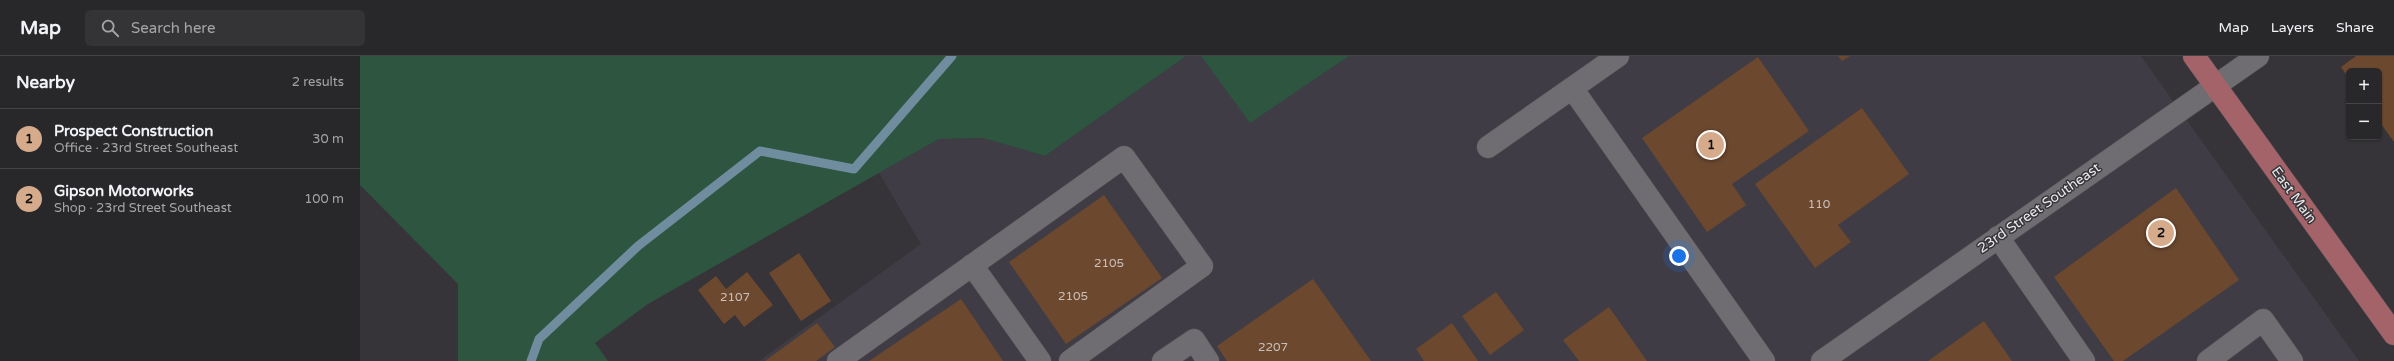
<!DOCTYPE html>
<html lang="en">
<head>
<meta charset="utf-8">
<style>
	:root { --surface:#28272a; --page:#343336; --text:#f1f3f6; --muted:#a5a5a8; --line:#444447; --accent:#d6ab8b }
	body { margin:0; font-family:"Varela Round",sans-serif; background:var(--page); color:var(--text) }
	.controls { position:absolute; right:12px; top:12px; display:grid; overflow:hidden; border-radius:6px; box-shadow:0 1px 3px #0004 }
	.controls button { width:36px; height:36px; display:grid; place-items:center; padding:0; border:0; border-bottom:1px solid var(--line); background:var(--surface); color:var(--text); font:20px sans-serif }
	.you { position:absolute; left:1319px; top:200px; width:14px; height:14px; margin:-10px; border:3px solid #fff; border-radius:50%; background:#1a73e8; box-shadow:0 0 0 6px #1a73e833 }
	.badge { display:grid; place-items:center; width:26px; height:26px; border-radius:50%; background:var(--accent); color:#111; font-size:13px; font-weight:700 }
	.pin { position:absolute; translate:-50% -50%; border:2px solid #fff; box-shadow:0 1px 4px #0006 }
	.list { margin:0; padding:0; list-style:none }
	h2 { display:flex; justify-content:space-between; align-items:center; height:52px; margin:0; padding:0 16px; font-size:17px }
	h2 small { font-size:13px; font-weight:400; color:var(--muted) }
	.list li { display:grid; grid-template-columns:26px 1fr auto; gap:12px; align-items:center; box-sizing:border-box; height:60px; padding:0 16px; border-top:1px solid var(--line) }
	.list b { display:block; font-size:15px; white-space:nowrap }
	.list p { margin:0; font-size:13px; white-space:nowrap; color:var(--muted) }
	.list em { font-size:13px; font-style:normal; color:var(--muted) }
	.icon { flex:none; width:22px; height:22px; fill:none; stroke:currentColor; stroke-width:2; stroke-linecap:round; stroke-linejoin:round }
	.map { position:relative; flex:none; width:2034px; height:305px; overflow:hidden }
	header { display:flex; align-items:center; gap:24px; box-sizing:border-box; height:56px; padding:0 20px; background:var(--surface); border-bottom:1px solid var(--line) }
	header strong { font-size:19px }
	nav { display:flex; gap:22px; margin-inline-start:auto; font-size:14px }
	.search { width:280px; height:36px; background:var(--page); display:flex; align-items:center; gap:10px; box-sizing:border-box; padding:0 14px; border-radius:6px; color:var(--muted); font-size:15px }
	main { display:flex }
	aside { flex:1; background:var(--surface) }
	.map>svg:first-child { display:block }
</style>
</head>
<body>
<header>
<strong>Map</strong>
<div class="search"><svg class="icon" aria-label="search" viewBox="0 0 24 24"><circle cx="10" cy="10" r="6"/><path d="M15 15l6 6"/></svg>Search here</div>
<nav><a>Map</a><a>Layers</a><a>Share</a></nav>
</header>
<main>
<aside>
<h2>Nearby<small>2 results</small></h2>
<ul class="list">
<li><span class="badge">1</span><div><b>Prospect Construction</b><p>Office · 23rd Street Southeast</p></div><em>30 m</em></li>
<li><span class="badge">2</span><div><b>Gipson Motorworks</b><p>Shop · 23rd Street Southeast</p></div><em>100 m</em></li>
</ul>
</aside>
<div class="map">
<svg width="2034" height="305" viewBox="0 0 2034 305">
	<rect width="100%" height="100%" fill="#363438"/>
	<!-- built -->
	<path fill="#403c45" d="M826 0H841L890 66 989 0H1781L1999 305H399L561 188 519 117 579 83 623 82 685 100Z"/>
	<!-- green -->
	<path fill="#2d553f" d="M0 0H826L685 100 623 82 579 83 288 248 235 287 248 305H98V228L0 129Z
		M841 0H989L890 67Z"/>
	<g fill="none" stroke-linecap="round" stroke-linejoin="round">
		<!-- stream -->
		<path stroke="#6f8d9f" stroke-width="9" d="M171 305 179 283 278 190 400 95 494 113 592 0"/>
	</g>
	<!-- building -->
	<path fill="#6c482f" d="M1478 0H1490L1482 5Z
		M1996 0H2034V86L2019 65V15H1989V23L1981 11Z
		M1398 1 1449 75 1372 128 1386 149 1347 176 1282 82Z
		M1502 52 1549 118 1478 169 1491 186 1455 212 1395 128Z
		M1816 132 1879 224 1763 305H1754L1694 221Z
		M744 139 802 222 706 288 649 206Z
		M439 197 471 245 441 265 409 217Z
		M387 216 413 249 384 271 375 259 364 268 338 234 356 220 366 233Z
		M953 223 1011 305H867L857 290Z
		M1136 236 1164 274 1130 299 1102 260Z
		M601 243 643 305H509Z
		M1249 251 1287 305H1219L1203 284Z
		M1624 265 1652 305H1568Z
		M457 267 475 291 456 305H405Z
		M1092 267 1118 305H1064L1056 293Z"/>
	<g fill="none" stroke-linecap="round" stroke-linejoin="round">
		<defs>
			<path id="minor" d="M1212 32 1404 305
				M1128 91 1258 0
				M1638 181 1724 305
				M612 209 680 305
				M478 305 764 101 842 210 710 305
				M803 305 834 284 848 305
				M1462 305 1898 0
				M1848 305 1903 264 1932 305"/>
			<path id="major" d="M1834 0 2034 278"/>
		</defs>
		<!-- minor casing -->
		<use href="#minor" stroke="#535154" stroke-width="23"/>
		<!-- major casing -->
		<use href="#major" stroke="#535154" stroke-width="23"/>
		<!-- minor -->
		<use href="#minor" stroke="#6f6d71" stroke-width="22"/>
		<!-- major -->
		<use href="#major" stroke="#a46269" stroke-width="22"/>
	</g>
	<g text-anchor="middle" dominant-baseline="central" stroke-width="3" stroke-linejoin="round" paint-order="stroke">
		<!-- number labels -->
		<g font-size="12" fill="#cac0bb">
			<text x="1459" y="148">110</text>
			<text x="749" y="207">2105</text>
			<text x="713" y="240">2105</text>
			<text x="375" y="241">2107</text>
			<text x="913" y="291">2207</text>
		</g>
		<!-- street labels -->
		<g font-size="14" fill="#e9e8ea" stroke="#363438">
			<text transform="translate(1934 139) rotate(54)">East Main</text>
			<text transform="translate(1679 152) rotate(-35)">23rd Street Southeast</text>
		</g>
	</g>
</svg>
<div class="controls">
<button>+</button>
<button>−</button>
</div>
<div class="you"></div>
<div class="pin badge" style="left:1351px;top:89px">1</div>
<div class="pin badge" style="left:1801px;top:177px">2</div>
</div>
</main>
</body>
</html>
